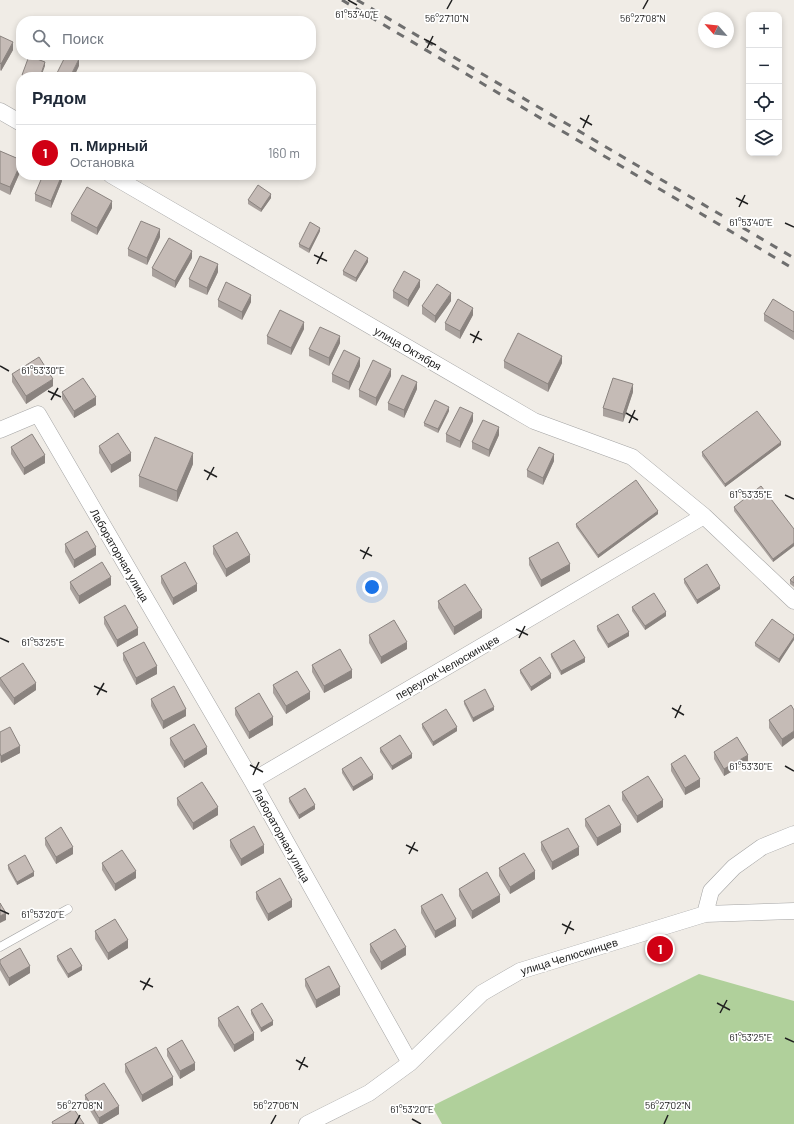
<!DOCTYPE html>
<html lang="ru">
<head>
<meta charset="utf-8">
<style>
	:root { --surface:#fff; --page:#f6f6f7; --text:#1f2937; --muted:#747a83; --line:#e0e1e3; --accent:#d00014 }
	body { margin:0; font-family:Barlow,sans-serif; background:var(--page); color:var(--text) }
	.controls { position:absolute; right:12px; top:12px; display:grid; overflow:hidden; border-radius:8px; box-shadow:0 2px 6px #0003 }
	.controls button { width:36px; height:36px; display:grid; place-items:center; padding:0; border:0; border-bottom:1px solid var(--line); background:var(--surface); color:var(--text); font:20px sans-serif }
	.compass { position:absolute; left:698px; top:12px; width:36px; height:36px; border-radius:50%; background:var(--surface); box-shadow:0 2px 6px #0003; rotate:297deg }
	.you { position:absolute; left:372px; top:587px; width:14px; height:14px; margin:-10px; border:3px solid #fff; border-radius:50%; background:#1a73e8; box-shadow:0 0 0 6px #1a73e833 }
	.badge { display:grid; place-items:center; width:26px; height:26px; border-radius:50%; background:var(--accent); color:#fff; font-size:13px; font-weight:700 }
	.pin { position:absolute; translate:-50% -50%; border:2px solid #fff; box-shadow:0 1px 4px #0006 }
	.list { margin:0; padding:0; list-style:none }
	h2 { display:flex; justify-content:space-between; align-items:center; height:52px; margin:0; padding:0 16px; font-size:17px }
	h2 small { font-size:13px; font-weight:400; color:var(--muted) }
	.list li { display:grid; grid-template-columns:26px 1fr auto; gap:12px; align-items:center; box-sizing:border-box; height:56px; padding:0 16px; border-top:1px solid var(--line) }
	.list b { display:block; font-size:15px; white-space:nowrap }
	.list p { margin:0; font-size:13px; white-space:nowrap; color:var(--muted) }
	.list em { font-size:13px; font-style:normal; color:var(--muted) }
	.icon { flex:none; width:22px; height:22px; fill:none; stroke:currentColor; stroke-width:2; stroke-linecap:round; stroke-linejoin:round }
	.map { position:relative; flex:none; width:794px; height:1124px; overflow:hidden }
	.search { position:absolute; background:var(--surface); box-shadow:0 2px 6px #0003; left:16px; top:16px; width:300px; height:44px; display:flex; align-items:center; gap:10px; box-sizing:border-box; padding:0 14px; border-radius:16px; color:var(--muted); font-size:15px }
	.panel { position:absolute; background:var(--surface); box-shadow:0 2px 6px #0003; left:16px; top:72px; width:300px; height:108px; border-radius:16px }
	.map>svg:first-child { display:block }
</style>
</head>
<body>
<div class="map">
<svg width="794" height="1124" viewBox="0 0 794 1124">
	<rect width="100%" height="100%" fill="#f0ece6"/>
	<!-- forest -->
	<path fill="#b0d09b" d="M699 974 794 1001V1124H442L432 1106Z"/>
	<g fill="none" stroke-linecap="round" stroke-linejoin="round">
		<defs>
			<path id="service" d="M0 947 68 909"/>
			<path id="minor" d="M0 111 21 123
				M111 175 534 421 632 457 704 516 794 601
				M0 430 38 414 252 781 410 1063
				M252 781 704 516
				M705 914 711 891 734 867 762 847 794 834
				M307 1124 369 1093 410 1063 482 993 520 971 705 914 794 911"/>
		</defs>
		<!-- service casing -->
		<use href="#service" stroke="#a4a4a4" stroke-width="9"/>
		<!-- minor casing -->
		<use href="#minor" stroke="#a4a4a4" stroke-width="17"/>
		<!-- service -->
		<use href="#service" stroke="#fff" stroke-width="8"/>
		<!-- minor -->
		<use href="#minor" stroke="#fff" stroke-width="16"/>
		<!-- rail -->
		<path stroke="#6e6e6e" stroke-width="3" stroke-dasharray="8 8" stroke-linecap="butt" d="M342 0 794 269
			M357 0 794 258"/>
	</g>
	<!-- wall -->
	<path fill="#a9a19d" d="M0 36 13 50 1 71 0 70Z
		M0 151 21 160V170L10 195 0 190Z
		M62 175V181L51 208 35 201V194Z
		M271 198 261 212 248 204V200Z
		M112 208 97 235 71 221V214Z
		M320 231 309 253 299 247V244Z
		M160 237 147 265 128 256V249Z
		M192 258 175 288 152 276V268Z
		M368 262 356 282 343 275V271Z
		M218 272 207 295 189 287V279Z
		M420 287 408 307 393 298V291Z
		M218 300 251 302 242 320 218 307Z
		M451 301 435 323 422 314V306Z
		M794 312V340L764 321V314Z
		M473 315 460 339 445 330V323Z
		M304 329 291 355 267 344V336Z
		M340 343 329 366 309 356V349Z
		M504 361 562 363 548 392 504 368Z
		M360 366 349 390 332 382V374Z
		M12 374 53 386 26 404 12 382Z
		M391 376 376 406 359 397V390Z
		M417 389 404 418 388 410V403Z
		M62 392 96 405 74 418 62 399Z
		M633 392 623 422 603 416V408Z
		M449 411 438 433 424 426V423Z
		M473 421 460 448 446 442V434Z
		M499 435 489 457 472 449V442Z
		M781 445 725 487 702 456V452Z
		M99 446 131 461 111 473 99 453Z
		M11 447 45 463 24 475 11 454Z
		M554 461 543 485 527 477V470Z
		M193 464 177 502 139 487V476Z
		M734 507 794 529V546L773 562 734 511Z
		M658 514 598 558 576 527V524Z
		M65 544 96 555 74 568 65 552Z
		M213 546 250 562 226 577 213 554Z
		M529 558 570 571 541 587 529 565Z
		M161 576 197 591 173 605 161 583Z
		M794 576V587L790 584V580Z
		M684 579 720 589 697 604 684 583Z
		M70 582 111 585 79 604 70 589Z
		M438 601 482 618 454 635 438 608Z
		M632 607 666 616 645 630 632 611Z
		M104 617 138 635 117 647 104 624Z
		M597 626 629 636 608 648 597 630Z
		M369 635 407 649 381 664 369 643Z
		M794 635 779 663 755 646V643Z
		M123 653 157 674 136 685 123 660Z
		M551 654 585 662 561 675 551 657Z
		M312 665 352 678 324 693 312 672Z
		M520 670 551 678 531 691 520 673Z
		M0 678 36 690 14 705 0 686Z
		M273 685 310 699 286 714 273 693Z
		M151 699 186 716 163 729 151 706Z
		M464 701 494 710 473 722 464 704Z
		M235 708 273 725 249 739 235 715Z
		M794 710 782 747 769 728V720Z
		M422 724 457 731 433 746 422 728Z
		M0 732 20 753 1 763 0 761Z
		M170 738 207 754 184 768 170 745Z
		M380 748 412 758 392 770 380 752Z
		M714 752 748 762 724 776 714 759Z
		M671 764 700 787 685 795 671 771Z
		M342 769 373 779 353 791 342 773Z
		M622 792 663 807 637 823 622 800Z
		M177 798 218 815 193 830 177 805Z
		M289 798 315 809 299 819 289 802Z
		M585 819 621 832 597 846 585 826Z
		M45 838 73 854 56 864 45 845Z
		M230 840 264 853 241 866 230 847Z
		M541 842 579 855 552 870 541 850Z
		M102 863 136 878 115 891 102 870Z
		M8 865 34 876 17 885 8 869Z
		M499 868 535 879 510 894 499 876Z
		M459 889 500 902 472 919 459 896Z
		M256 892 292 907 268 921 256 899Z
		M421 906 456 926 435 938 421 913Z
		M95 931 128 948 108 960 95 939Z
		M370 944 406 955 381 970 370 952Z
		M57 956 82 970 68 978 57 960Z
		M0 960 30 973 9 986 0 970Z
		M305 979 340 995 316 1008 305 986Z
		M251 1010 273 1025 261 1032 251 1014Z
		M218 1018 254 1040 234 1052 218 1026Z
		M167 1049 195 1070 180 1079 167 1056Z
		M125 1064 173 1085 142 1102 125 1072Z
		M85 1095 119 1114 102 1124H98L85 1102Z"/>
	<!-- shaded-wall -->
	<path fill="#8a837f" d="M13 42V50L1 71V64Z
		M79 59V66L74 77H70Z
		M45 62V66L41 77H40Z
		M21 163V170L10 195V187Z
		M62 175V181L51 208V201Z
		M271 194V198L261 212V209Z
		M112 201V208L97 235V228Z
		M320 228V231L309 253V249Z
		M160 229V237L147 265V258Z
		M192 251V258L175 288V281Z
		M368 258V262L356 282V278Z
		M218 264V272L207 295V288Z
		M420 280V287L408 307V300Z
		M451 293V301L435 323V316Z
		M251 295V302L242 320V312Z
		M473 308V315L460 339V331Z
		M304 322V329L291 355V348Z
		M340 336V343L329 366V358Z
		M562 356V363L548 392V384Z
		M360 358V366L349 390V382Z
		M391 369V376L376 406V398Z
		M53 379V386L26 404V396Z
		M417 382V389L404 418V410Z
		M633 384V392L623 422V414Z
		M96 397V405L74 418V411Z
		M449 407V411L438 433V429Z
		M473 413V421L460 448V441Z
		M499 427V435L489 457V450Z
		M781 442V445L725 487V484Z
		M131 453V461L111 473V465Z
		M193 453V464L177 502V491Z
		M554 454V461L543 485V478Z
		M45 455V463L24 475V468Z
		M658 511V514L598 558V555Z
		M794 543V546L773 562V559Z
		M96 547V555L74 568V560Z
		M250 555V562L226 577V569Z
		M570 564V571L541 587V580Z
		M111 577V585L79 604V596Z
		M197 584V591L173 605V598Z
		M720 586V589L697 604V600Z
		M482 610V618L454 635V627Z
		M666 612V616L645 630V626Z
		M138 628V635L117 647V640Z
		M629 632V636L608 648V644Z
		M794 637V640L779 663V659Z
		M407 642V649L381 664V657Z
		M585 658V662L561 675V671Z
		M157 666V674L136 685V678Z
		M352 670V678L324 693V686Z
		M551 674V678L531 691V687Z
		M36 683V690L14 705V698Z
		M310 692V699L286 714V706Z
		M494 707V710L473 722V718Z
		M186 709V716L163 729V721Z
		M273 717V725L249 739V732Z
		M457 727V731L433 746V742Z
		M794 731V738L782 747V739Z
		M20 746V753L1 763V756Z
		M207 747V754L184 768V761Z
		M412 754V758L392 770V766Z
		M748 755V762L724 776V769Z
		M373 775V779L353 791V787Z
		M700 779V787L685 795V788Z
		M663 800V807L637 823V816Z
		M315 805V809L299 819V815Z
		M218 807V815L193 830V823Z
		M621 825V832L597 846V838Z
		M264 845V853L241 866V859Z
		M73 847V854L56 864V857Z
		M579 847V855L552 870V862Z
		M136 871V878L115 891V884Z
		M535 871V879L510 894V887Z
		M34 872V876L17 885V882Z
		M500 895V902L472 919V911Z
		M292 900V907L268 921V914Z
		M6 913V920L0 923V916Z
		M456 919V926L435 938V931Z
		M128 940V948L108 960V953Z
		M406 947V955L381 970V962Z
		M30 966V973L9 986V978Z
		M82 966V970L68 978V974Z
		M340 987V995L316 1008V1000Z
		M273 1021V1025L261 1032V1028Z
		M254 1033V1040L234 1052V1045Z
		M195 1063V1070L180 1079V1071Z
		M173 1077V1085L142 1102V1095Z
		M119 1106V1114L102 1124H99V1118Z"/>
	<!-- building -->
	<path fill="#c5bbb6" stroke="#8a837f" d="M0 36 13 42 1 64 0 63Z
		M66 55H72L79 59 70 77H55Z
		M29 56 45 62 40 77H26L22 75Z
		M0 151 21 160V163L10 187 0 183Z
		M43 175H62L51 201 35 194Z
		M258 185 271 194 261 209 248 200Z
		M87 187 112 201 97 228 71 214Z
		M141 221 160 229 147 258 128 249Z
		M310 222 320 228 309 249 299 244Z
		M169 238 192 251 175 281 152 268Z
		M355 250 368 258 356 278 343 271Z
		M200 256 218 264 207 288 189 279Z
		M404 271 420 280 408 300 393 291Z
		M226 282 251 295 242 312 218 300Z
		M437 284 451 293 435 316 422 306Z
		M458 299 473 308 460 331 445 323Z
		M773 299 794 312V332L764 314Z
		M280 310 304 322 291 348 267 336Z
		M320 327 340 336 329 358 309 349Z
		M518 333 562 356 548 384 504 361Z
		M344 350 360 358 349 382 332 374Z
		M39 357 53 379 26 396 12 374Z
		M373 360 391 369 376 398 359 390Z
		M402 375 417 382 404 410 388 403Z
		M83 378 96 397 74 411 62 392Z
		M613 378 633 384 623 414 603 408Z
		M435 400 449 407 438 429 424 423Z
		M460 407 473 413 460 441 446 434Z
		M757 411 781 442 725 484 702 452Z
		M483 420 499 427 489 450 472 442Z
		M118 433 131 453 111 465 99 446Z
		M32 434 45 455 24 468 11 447Z
		M155 437 193 453 177 491 139 476Z
		M539 447 554 454 543 478 527 470Z
		M636 480 658 511 598 555 576 524Z
		M761 486 794 529V543L773 559 734 507Z
		M87 531 96 547 74 560 65 544Z
		M237 532 250 555 226 569 213 546Z
		M558 542 570 564 541 580 529 558Z
		M102 562 111 577 79 596 70 582Z
		M185 562 197 584 173 598 161 576Z
		M707 564 720 586 697 600 684 579Z
		M794 576V583L790 580Z
		M465 584 482 610 454 627 438 601Z
		M654 593 666 612 645 626 632 607Z
		M125 605 138 628 117 640 104 617Z
		M618 614 629 632 608 644 597 626Z
		M772 619 794 635V637L779 659 755 643Z
		M394 620 407 642 381 657 369 635Z
		M574 640 585 658 561 671 551 654Z
		M144 642 157 666 136 678 123 653Z
		M340 649 352 670 324 686 312 665Z
		M540 657 551 674 531 687 520 670Z
		M23 663 36 683 14 698 0 678Z
		M297 671 310 692 286 706 273 685Z
		M174 686 186 709 163 721 151 699Z
		M485 689 494 707 473 718 464 701Z
		M259 693 273 717 249 732 235 708Z
		M791 705 794 710V731L782 739 769 720Z
		M446 709 457 727 433 742 422 724Z
		M194 724 207 747 184 761 170 738Z
		M10 727 20 746 1 756 0 753V732Z
		M400 735 412 754 392 766 380 748Z
		M737 737 748 755 724 769 714 752Z
		M685 755 700 779 685 788 671 764Z
		M361 757 373 775 353 787 342 769Z
		M648 776 663 800 637 816 622 792Z
		M202 782 218 807 193 823 177 798Z
		M305 788 315 805 299 815 289 798Z
		M609 805 621 825 597 838 585 819Z
		M254 826 264 845 241 859 230 840Z
		M61 827 73 847 56 857 45 838Z
		M568 828 579 847 552 862 541 842Z
		M122 850 136 871 115 884 102 863Z
		M524 853 535 871 510 887 499 868Z
		M25 855 34 872 17 882 8 865Z
		M487 872 500 895 472 911 459 889Z
		M280 878 292 900 268 914 256 892Z
		M442 894 456 919 435 931 421 906Z
		M0 903 6 913 0 916Z
		M115 919 128 940 108 953 95 931Z
		M395 929 406 947 381 962 370 944Z
		M20 948 30 966 9 978 0 963V960Z
		M71 948 82 966 68 974 57 956Z
		M329 966 340 987 316 1000 305 979Z
		M262 1003 273 1021 261 1028 251 1010Z
		M238 1006 254 1033 234 1045 218 1018Z
		M182 1040 195 1063 180 1071 167 1049Z
		M156 1047 173 1077 142 1095 125 1064Z
		M104 1083 119 1106 99 1118 85 1095Z
		M74 1109 84 1124H53L52 1122Z"/>
	<!-- ticks -->
	<path fill="none" stroke="#202020" stroke-width="1.5" d="M348 0 357 5M447 9 452 0M643 9 648 0M424 39 436 45M427 48 433 36M580 118 592 125M583 128 589 115M736 198 748 204M739 207 745 195M785 223 794 227M314 255 327 261M317 264 323 252M470 334 482 340M473 343 479 331M0 366 9 371M48 391 61 397M51 400 58 388M626 413 638 420M629 423 635 410M204 470 217 477M207 480 214 467M785 495 794 499M360 550 372 556M363 559 369 547M516 629 528 635M0 638 9 642M519 638 525 626M94 686 107 692M97 695 104 683M672 708 684 715M675 718 681 705M250 765 263 772M785 766 794 771M253 775 259 762M406 845 418 851M409 854 415 842M0 910 9 914M562 924 574 930M565 934 571 921M140 981 153 987M143 990 150 978M717 1003 730 1010M720 1013 727 1000M785 1038 794 1042M296 1060 308 1067M299 1070 305 1057M412 1119 421 1124M75 1124 80 1115M271 1124 276 1115M664 1124 668 1115"/>
	<g text-anchor="middle" dominant-baseline="central" stroke-width="3.5" stroke-linejoin="round" paint-order="stroke">
		<!-- street labels -->
		<g font-size="11" fill="#202020" stroke="#fff">
			<text transform="translate(408 348) rotate(30)">улица Октября</text>
			<text transform="translate(120 555) rotate(60)">Лабораторная улица</text>
			<text transform="translate(447 667) rotate(-30)">переулок Челюскинцев</text>
			<text transform="translate(282 835) rotate(61)">Лабораторная улица</text>
			<text transform="translate(569 956) rotate(-17)">улица Челюскинцев</text>
		</g>
	</g>
	<g font-size="10" text-anchor="middle" fill="#202020" stroke="#fff" stroke-width="3.5" stroke-linejoin="round" paint-order="stroke">
		<text x="357" y="18">61°53'40"E</text>
		<text x="447" y="22">56°27'10"N</text>
		<text x="643" y="22">56°27'08"N</text>
		<text x="751" y="226">61°53'40"E</text>
		<text x="43" y="374">61°53'30"E</text>
		<text x="751" y="498">61°53'35"E</text>
		<text x="43" y="646">61°53'25"E</text>
		<text x="751" y="770">61°53'30"E</text>
		<text x="43" y="918">61°53'20"E</text>
		<text x="751" y="1041">61°53'25"E</text>
		<text x="80" y="1109">56°27'08"N</text>
		<text x="276" y="1109">56°27'06"N</text>
		<text x="668" y="1109">56°27'02"N</text>
		<text x="412" y="1113">61°53'20"E</text>
	</g>
</svg>
<div class="controls">
<button>+</button>
<button>−</button>
<button><svg class="icon" aria-label="locate" viewBox="0 0 24 24"><circle cx="12" cy="12" r="6"/><path d="M12 2v4M12 18v4M2 12h4M18 12h4"/></svg></button>
<button><svg class="icon" aria-label="layers" viewBox="0 0 24 24"><path d="M12 4l9 5-9 5-9-5zM3 14l9 5 9-5"/></svg></button>
</div>
<svg class="compass" viewBox="-18 -18 36 36"><path d="M0-13l5 13h-10z" fill="#e53935"/><path d="M0 13l5-13h-10z" fill="#747a83"/></svg>
<div class="you"></div>
<div class="pin badge" style="left:660px;top:949px">1</div>
<div class="search"><svg class="icon" aria-label="search" viewBox="0 0 24 24"><circle cx="10" cy="10" r="6"/><path d="M15 15l6 6"/></svg>Поиск</div>
<section class="panel">
<h2>Рядом<small></small></h2>
<ul class="list">
<li><span class="badge">1</span><div><b>п. Мирный</b><p>Остановка</p></div><em>160 m</em></li>
</ul>
</section>
</div>
</body>
</html>
